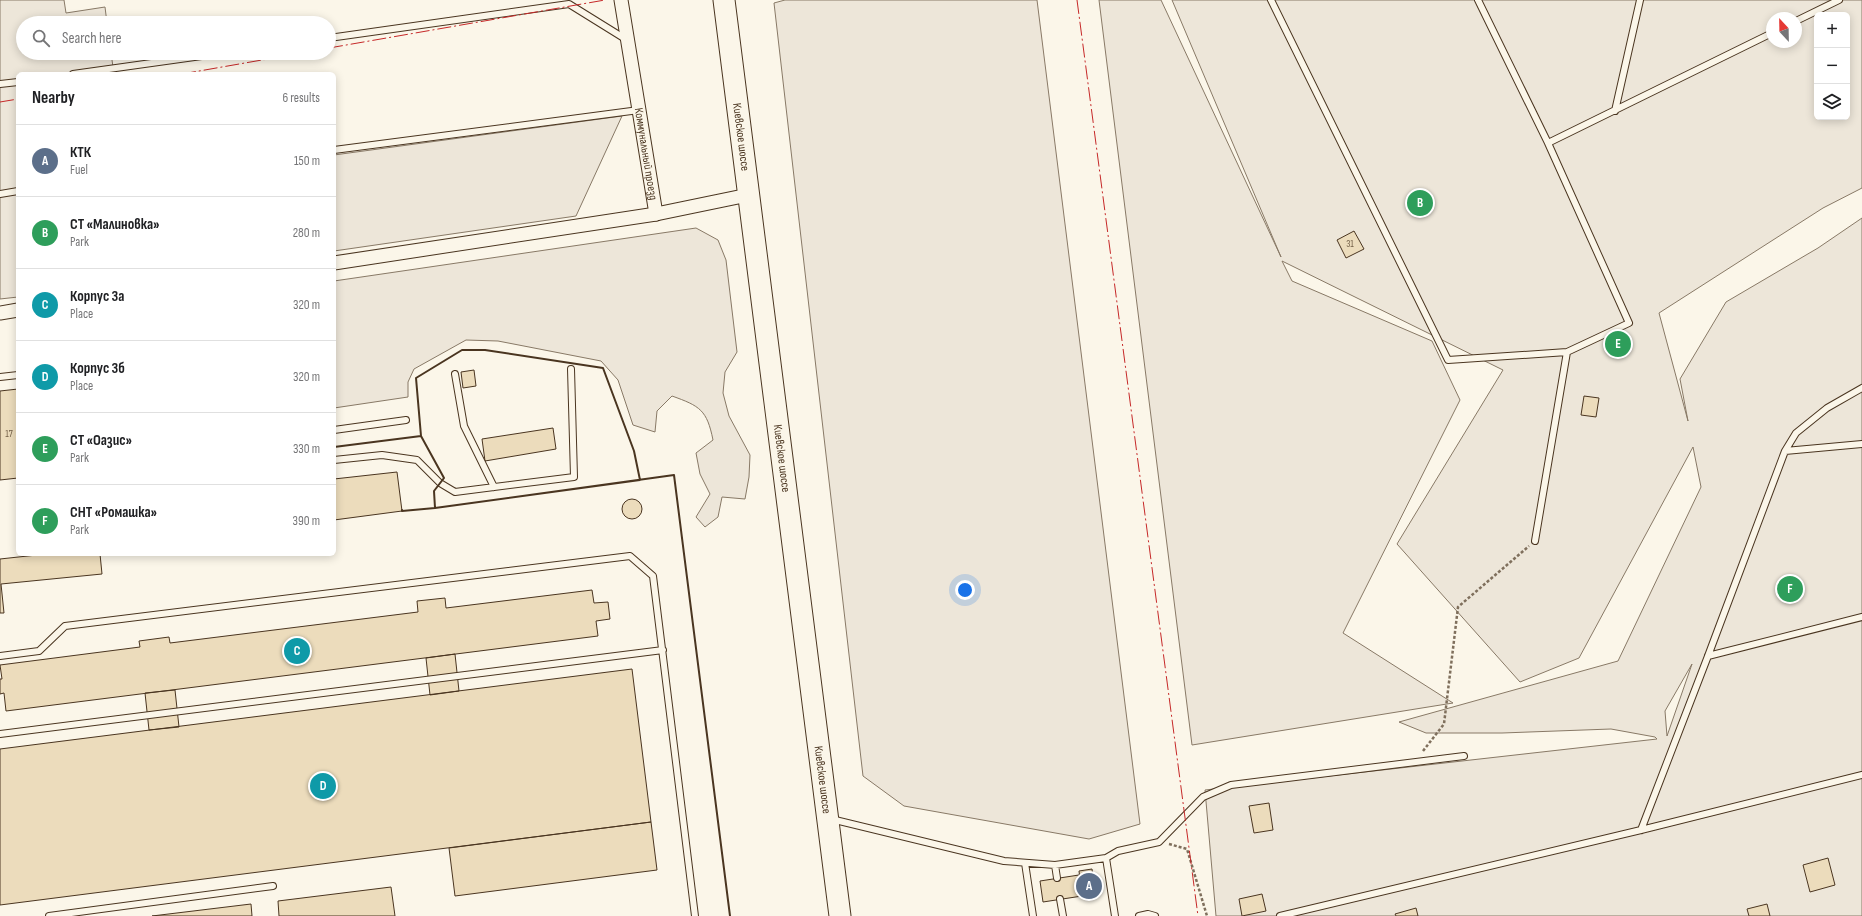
<!DOCTYPE html>
<html lang="en">
<head>
<meta charset="utf-8">
<style>
	:root { --surface:#fff; --page:#f2f2f2; --text:#202124; --muted:#757577; --line:#e0e0e0; --accent:#c62828 }
	body { margin:0; font-family:"Sofia Sans Condensed",sans-serif; background:var(--page); color:var(--text) }
	.controls { position:absolute; right:12px; top:12px; display:grid; overflow:hidden; border-radius:6px; box-shadow:0 2px 10px #0003 }
	.controls button { width:36px; height:36px; display:grid; place-items:center; padding:0; border:0; border-bottom:1px solid var(--line); background:var(--surface); color:var(--text); font:20px sans-serif }
	.compass { position:absolute; left:1766px; top:12px; width:36px; height:36px; border-radius:50%; background:var(--surface); box-shadow:0 2px 10px #0003; rotate:338deg }
	.you { position:absolute; left:965px; top:590px; width:14px; height:14px; margin:-10px; border:3px solid #fff; border-radius:50%; background:#1a73e8; box-shadow:0 0 0 6px #1a73e833 }
	.badge { display:grid; place-items:center; width:26px; height:26px; border-radius:50%; background:var(--accent); color:#fff; font-size:13px; font-weight:700 }
	.pin { position:absolute; translate:-50% -50%; border:2px solid #fff; box-shadow:0 1px 4px #0006 }
	.list { margin:0; padding:0; list-style:none }
	h2 { display:flex; justify-content:space-between; align-items:center; height:52px; margin:0; padding:0 16px; font-size:17px }
	h2 small { font-size:13px; font-weight:400; color:var(--muted) }
	.list li { display:grid; grid-template-columns:26px 1fr auto; gap:12px; align-items:center; box-sizing:border-box; height:72px; padding:0 16px; border-top:1px solid var(--line) }
	.list b { display:block; font-size:15px; white-space:nowrap }
	.list p { margin:0; font-size:13px; white-space:nowrap; color:var(--muted) }
	.list em { font-size:13px; font-style:normal; color:var(--muted) }
	.icon { flex:none; width:22px; height:22px; fill:none; stroke:currentColor; stroke-width:2; stroke-linecap:round; stroke-linejoin:round }
	.map { position:relative; flex:none; width:1862px; height:916px; overflow:hidden }
	.search { position:absolute; background:var(--surface); box-shadow:0 2px 10px #0003; left:16px; top:16px; width:320px; height:44px; display:flex; align-items:center; gap:10px; box-sizing:border-box; padding:0 14px; border-radius:22px; color:var(--muted); font-size:15px }
	.panel { position:absolute; background:var(--surface); box-shadow:0 2px 10px #0003; left:16px; top:72px; width:320px; height:484px; border-radius:6px }
	.map>svg:first-child { display:block }
</style>
</head>
<body>
<div class="map">
<svg width="1862" height="916" viewBox="0 0 1862 916">
	<rect width="100%" height="100%" fill="#fbf6e9"/>
	<!-- green -->
	<path fill="#ede6d9" stroke="#887966" fill-rule="evenodd" d="M0 0H64L66 13 105 7 107 23H23V53H111L114 74H18V297L0 299Z
		M785 0H1037L1140 824 1089 839 904 806 863 776 774 3Z
		M1099 0H1161L1281 257 1172 0H1862V188L1823 208 1659 313 1688 421 1680 379 1726 302 1818 248 1862 218V916H1216L1205 790 1657 739 1655 737 1611 729 1502 733H1426L1399 722 1618 661 1701 487 1693 447 1579 658 1520 682 1397 544 1503 370 1282 261 1292 281 1432 341 1460 400 1343 633 1453 703 1192 745ZM1817 15H1847V117H1817ZM1772 18H1796V42H1772ZM1692 664 1667 736 1665 711Z
		M622 116 576 216 334 251V155Z
		M696 228 718 240 726 260 737 352 725 372 723 393 729 416 750 455 749 477 745 499 722 497 718 517 705 527 696 517 710 494 700 474 696 453 713 440C707 410 700 406 672 396L657 411 655 432 633 425 618 380 601 361 498 341 466 340 414 369 408 382V397L334 408V281Z"/>
	<!-- building -->
	<path fill="#ecdcbc" stroke="#4a3520" d="M1354 231 1364 249 1346 258 1337 240Z
		M474 370 476 386 463 388 461 372Z
		M18 389V478L0 480V391Z
		M1584 396 1599 398 1596 417 1581 415Z
		M553 428 556 449 485 461 482 439Z
		M397 472 402 511 334 520V479Z
		M622 509a10 10 0 1 1 20 0a10 10 0 1 1-20 0Z
		M46 554H100L102 574 1 584 4 613H0V559Z
		M592 590 594 603 608 602 610 619 596 621 598 636 6 711 4 693 0 694V679H2L0 665 140 647 139 641 169 637 170 643 418 612 417 601 445 598 446 608Z
		M455 654 459 691 430 695 426 658Z
		M632 669 651 822 0 905V749Z
		M175 690 179 727 149 730 145 693Z
		M1269 803 1273 830 1254 833 1249 806Z
		M651 822 657 870 455 896 449 848Z
		M1828 858 1835 885 1810 892 1803 865Z
		M1092 869 1095 894 1082 896 1079 871Z
		M1079 875 1082 896 1043 902 1040 881Z
		M391 887 395 916H279L278 901Z
		M1262 894 1266 911 1242 916 1239 899Z
		M251 904 252 916H152Z
		M1767 904 1770 916H1749L1747 909Z
		M1416 908 1418 916H1396L1395 914Z"/>
	<g fill="none" stroke-linecap="round" stroke-linejoin="round">
		<defs>
			<path id="service" d="M1271 0 1448 360 1567 352 1535 541
				M1478 0 1548 143 1772 33
				M1796 21 1839 0
				M329 38 569 4 627 40
				M73 74 223 53
				M0 84 18 82
				M1615 111 1640 0
				M1548 143 1629 323 1567 352
				M334 150 639 110
				M0 194 18 191
				M455 374 464 426 494 487
				M0 377 18 375
				M334 430 406 420
				M1785 451 1796 433 1827 408 1862 388
				M334 460 382 455 417 460 440 483 455 492 574 477 571 369
				M0 656 39 651 65 626 630 556 653 576 695 916
				M1708 656 1862 617
				M0 734 663 650
				M831 819 1004 861 1055 865 1106 858 1115 916
				M1641 830 1708 656 1785 451 1862 444
				M1106 858 1118 851 1159 842 1203 797 1231 785 1464 756
				M1025 863 1033 916
				M1055 865 1057 878
				M1060 899 1063 916
				M49 916 273 886
				M1139 916 1148 914 1155 916
				M1280 916 1641 830 1862 775"/>
			<g id="minor">
				<path id="s1" d="M621 0 656 214"/>
				<path d="M334 263 656 214 748 195"/>
				<path d="M0 313 18 310"/>
			</g>
			<g id="trunk">
				<path id="s2" d="M724 0 840 916"/>
			</g>
		</defs>
		<!-- service casing -->
		<use href="#service" stroke="#4a3520" stroke-width="8"/>
		<!-- minor casing -->
		<use href="#minor" stroke="#4a3520" stroke-width="15"/>
		<!-- trunk casing -->
		<use href="#trunk" stroke="#4a3520" stroke-width="23"/>
		<!-- path -->
		<path stroke="#7f6f5c" stroke-width="2.5" stroke-dasharray="3 2" stroke-linecap="butt" d="M1423 751 1444 724 1458 607 1529 546
			M1169 844 1187 849 1207 916"/>
		<!-- service -->
		<use href="#service" stroke="#fbf6e9" stroke-width="6"/>
		<!-- minor -->
		<use href="#minor" stroke="#fbf6e9" stroke-width="13"/>
		<!-- trunk -->
		<use href="#trunk" stroke="#fbf6e9" stroke-width="21"/>
		<!-- wall -->
		<path stroke="#4a3520" stroke-width="2" d="M462 350H485L603 368 634 451 640 480 435 508 434 491 444 478 421 436 416 378Z
			M334 447 421 436
			M402 510V511L435 508 674 475 730 916"/>
		<!-- power -->
		<path stroke="#c62828" stroke-width="1" stroke-dasharray="14 3 2 3" stroke-linecap="butt" d="M1077 0 1198 916
			M329 48 605 0
			M182 74 302 53
			M0 102 18 99"/>
	</g>
	<g text-anchor="middle" dominant-baseline="central" stroke-width="3" stroke-linejoin="round" paint-order="stroke">
		<!-- number labels -->
		<g font-size="10" fill="#725f47">
			<text x="1350" y="244">31</text>
			<text x="9" y="434">17</text>
		</g>
		<!-- street labels -->
		<g font-size="12" fill="#4a3520" stroke="#fbf6e9">
			<text stroke="none"><textPath href="#s2" startOffset="138">Киевское шоссе</textPath></text>
			<text stroke="none"><textPath href="#s1" startOffset="156">Коммунальный проезд</textPath></text>
			<text stroke="none"><textPath href="#s2" startOffset="462">Киевское шоссе</textPath></text>
			<text stroke="none"><textPath href="#s2" startOffset="786">Киевское шоссе</textPath></text>
		</g>
	</g>
</svg>
<div class="controls">
<button>+</button>
<button>−</button>
<button><svg class="icon" aria-label="layers" viewBox="0 0 24 24"><path d="M12 4l9 5-9 5-9-5zM3 14l9 5 9-5"/></svg></button>
</div>
<svg class="compass" viewBox="-18 -18 36 36"><path d="M0-13l5 13h-10z" fill="#e53935"/><path d="M0 13l5-13h-10z" fill="#757577"/></svg>
<div class="you"></div>
<div class="pin badge" style="left:1089px;top:886px;background:#5c6f8a">A</div>
<div class="pin badge" style="left:1420px;top:203px;background:#2e9e5b">B</div>
<div class="pin badge" style="left:297px;top:651px;background:#0f9aa8">C</div>
<div class="pin badge" style="left:323px;top:786px;background:#0f9aa8">D</div>
<div class="pin badge" style="left:1618px;top:344px;background:#2e9e5b">E</div>
<div class="pin badge" style="left:1790px;top:589px;background:#2e9e5b">F</div>
<div class="search"><svg class="icon" aria-label="search" viewBox="0 0 24 24"><circle cx="10" cy="10" r="6"/><path d="M15 15l6 6"/></svg>Search here</div>
<section class="panel">
<h2>Nearby<small>6 results</small></h2>
<ul class="list">
<li><span class="badge" style="background:#5c6f8a">A</span><div><b>КТК</b><p>Fuel</p></div><em>150 m</em></li>
<li><span class="badge" style="background:#2e9e5b">B</span><div><b>СТ «Малиновка»</b><p>Park</p></div><em>280 m</em></li>
<li><span class="badge" style="background:#0f9aa8">C</span><div><b>Корпус 3a</b><p>Place</p></div><em>320 m</em></li>
<li><span class="badge" style="background:#0f9aa8">D</span><div><b>Корпус 3б</b><p>Place</p></div><em>320 m</em></li>
<li><span class="badge" style="background:#2e9e5b">E</span><div><b>СТ «Оазис»</b><p>Park</p></div><em>330 m</em></li>
<li><span class="badge" style="background:#2e9e5b">F</span><div><b>СНТ «Ромашка»</b><p>Park</p></div><em>390 m</em></li>
</ul>
</section>
</div>
</body>
</html>
